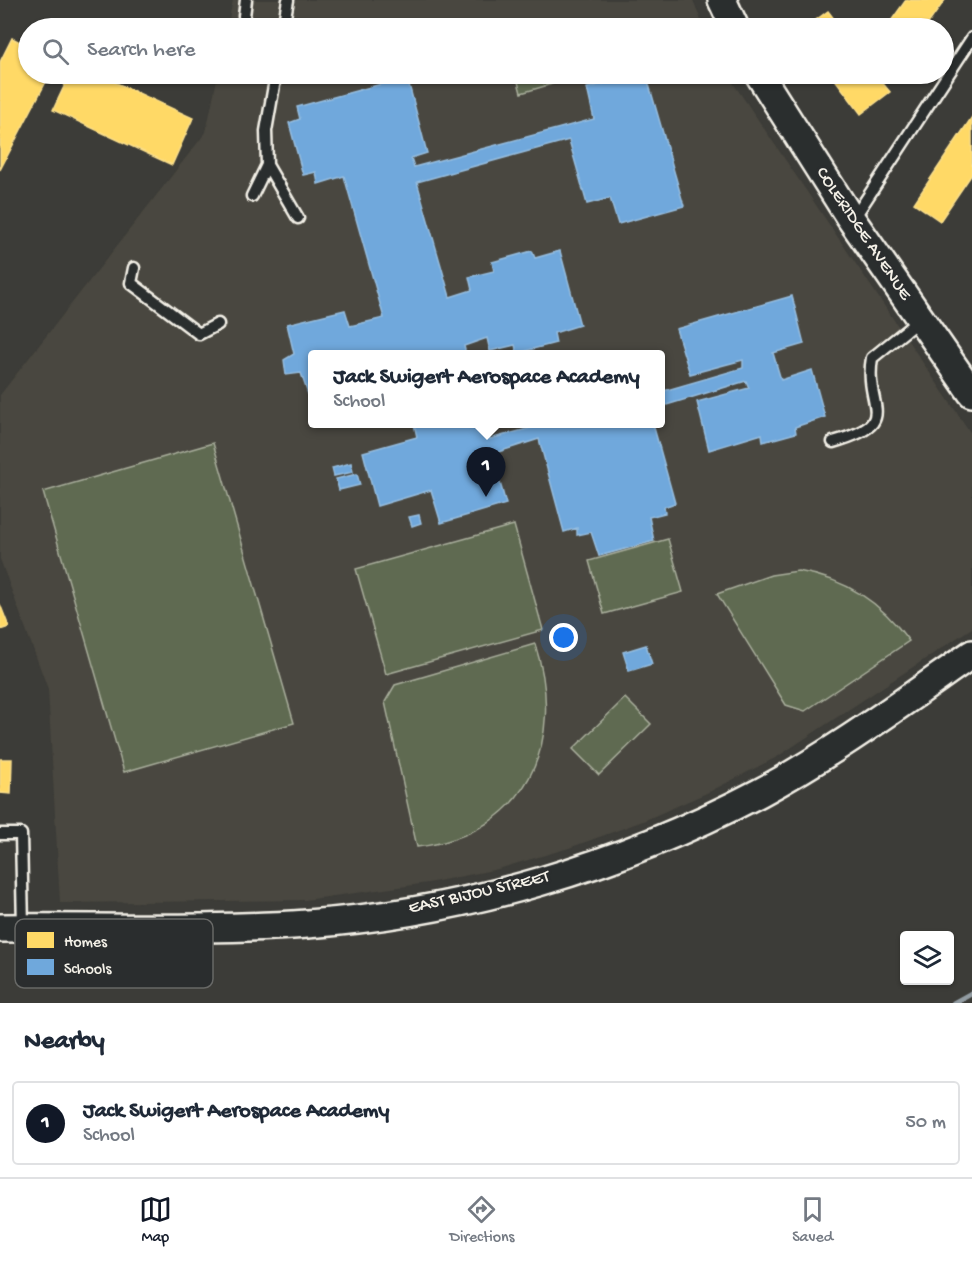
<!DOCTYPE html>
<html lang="en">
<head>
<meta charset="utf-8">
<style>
	:root { --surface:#fff; --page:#f2f2f3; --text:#1f2937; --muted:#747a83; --line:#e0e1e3; --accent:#111827 }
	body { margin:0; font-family:"Gochi Hand",sans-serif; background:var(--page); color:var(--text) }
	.controls { position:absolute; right:18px; bottom:18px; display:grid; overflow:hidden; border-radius:6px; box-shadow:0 2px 4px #0004 }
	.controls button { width:54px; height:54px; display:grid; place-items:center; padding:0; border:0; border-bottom:2px solid var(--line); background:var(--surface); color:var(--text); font:30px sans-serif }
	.you { position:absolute; left:564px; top:638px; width:21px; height:21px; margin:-15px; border:4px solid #fff; border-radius:50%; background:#1a73e8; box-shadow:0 0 0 9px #1a73e833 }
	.badge { display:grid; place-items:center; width:39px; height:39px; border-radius:50%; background:var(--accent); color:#fff; font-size:20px; font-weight:700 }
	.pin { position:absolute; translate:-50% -50px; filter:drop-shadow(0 2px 3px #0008) }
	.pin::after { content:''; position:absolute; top:32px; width:21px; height:18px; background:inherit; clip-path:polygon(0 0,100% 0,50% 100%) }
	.popup { position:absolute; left:308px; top:350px; width:357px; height:78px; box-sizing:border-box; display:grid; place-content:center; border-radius:6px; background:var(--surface); filter:drop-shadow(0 2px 4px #0005); font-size:20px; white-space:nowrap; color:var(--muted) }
	.popup b { font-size:22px; color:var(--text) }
	.popup::after { content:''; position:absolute; left:50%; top:100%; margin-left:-12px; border:12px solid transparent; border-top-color:var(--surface) }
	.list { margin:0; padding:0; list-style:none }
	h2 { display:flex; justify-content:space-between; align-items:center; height:78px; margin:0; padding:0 24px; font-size:26px }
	h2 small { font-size:20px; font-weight:400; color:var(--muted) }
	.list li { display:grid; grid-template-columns:39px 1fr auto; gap:18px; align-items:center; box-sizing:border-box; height:84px; margin:0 12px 12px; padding:0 12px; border:2px solid var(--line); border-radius:6px }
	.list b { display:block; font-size:22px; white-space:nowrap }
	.list p { margin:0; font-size:20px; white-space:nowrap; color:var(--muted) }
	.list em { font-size:20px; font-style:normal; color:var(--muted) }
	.icon { flex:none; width:33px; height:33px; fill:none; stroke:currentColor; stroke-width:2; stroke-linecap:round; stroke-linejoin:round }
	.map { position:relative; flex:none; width:972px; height:1003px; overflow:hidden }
	.search { position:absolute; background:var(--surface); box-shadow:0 2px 4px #0004; left:18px; right:18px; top:18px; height:66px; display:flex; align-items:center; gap:15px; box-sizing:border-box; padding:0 21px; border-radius:33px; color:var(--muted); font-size:22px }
	.sheet { height:174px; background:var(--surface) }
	nav { display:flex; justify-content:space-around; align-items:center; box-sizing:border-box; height:84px; border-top:2px solid var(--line); background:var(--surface); font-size:16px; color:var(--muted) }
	nav a { display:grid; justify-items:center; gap:3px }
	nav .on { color:var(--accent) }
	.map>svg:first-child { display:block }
</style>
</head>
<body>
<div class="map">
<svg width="972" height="1003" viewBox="0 0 972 1003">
	<rect width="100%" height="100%" fill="#3c3c38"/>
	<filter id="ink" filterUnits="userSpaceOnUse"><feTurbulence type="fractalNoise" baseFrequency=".0167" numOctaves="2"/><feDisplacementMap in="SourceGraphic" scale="12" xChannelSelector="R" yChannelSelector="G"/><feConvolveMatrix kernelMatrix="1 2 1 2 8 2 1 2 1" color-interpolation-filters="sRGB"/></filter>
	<g filter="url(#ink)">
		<!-- built -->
		<path fill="#49473f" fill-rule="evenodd" d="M233 0H693L704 28H227Z
			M218 74H727L972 435V628L777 757 709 792 643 821 569 848 498 869 428 883 305 900 60 903 48 689 0 559V395L206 132ZM312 354H660V424H312Z"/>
		<!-- green -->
		<path fill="#5e6a51" stroke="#a9ae9c" stroke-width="1.5" d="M516 74H549L552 84 521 93Z
			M213 443 294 723 124 772 43 492Z
			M514 525 543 630 386 674 356 569Z
			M668 539 683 592 604 614 589 561Z
			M798 571C846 579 881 602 909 641L805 711 786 705 717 594 771 575Z
			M535 644C567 744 526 834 417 847L385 702 395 685Z
			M625 698 651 724 599 775 573 749Z"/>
		<!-- homes -->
		<path fill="#ffd966" stroke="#fce08d" stroke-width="1.5" d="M906 0H945L925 28H886Z
			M828 11 841 28H805Z
			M12 38 28 46V74H50L0 170V62Z
			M70 74H97L193 118 172 165 53 110Z
			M831 74H875L890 92 861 114Z
			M972 117V174L940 221 914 203Z
			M0 604 9 627 0 630Z
			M0 759H12L11 794 0 793Z"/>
		<!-- schools -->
		<path fill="#6fa8dc" stroke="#97bee0" stroke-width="1.5" d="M639 74H646L684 206 618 224 610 198 587 204 569 140 417 182 450 297 472 290 469 277 494 271 492 262 532 251 535 258 560 251 580 325 554 333 556 343 517 353 515 345 490 351 487 338 464 346 466 354H312L311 403 301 373 286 375 284 360 294 354 287 324 345 310 350 326 384 318 344 176 318 184 316 172 303 175 289 123 300 119 297 107 407 77 427 153 411 158 414 167 594 119 587 88Z
			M792 296 804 344 773 353 781 380 812 370 825 417 795 427 796 433 763 442 762 434 709 450 697 402 749 388 746 381 660 407V392L743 368V360L690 374 676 329Z
			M414 424H486L490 439 545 424H653L675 503 664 507 665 513 649 517 654 541 599 556 591 532 577 535V528L564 532 539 439 492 454 506 504 441 523 431 490 377 506 363 452 417 437Z
			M351 463 353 472 334 476 332 468Z
			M357 474 360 485 339 490 336 479Z
			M419 515 421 523 412 526 409 517Z
			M646 645 652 664 629 671 623 652Z"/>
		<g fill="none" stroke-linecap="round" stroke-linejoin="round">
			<!-- stream -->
			<path stroke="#929ca2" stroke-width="6" d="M954 1003 972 993"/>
			<defs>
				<path id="service" d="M244 16 246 0
					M283 28 288 0
					M267 165 298 218
					M252 196 267 165 266 131 276 74
					M854 218 972 38
					M134 268 131 283 199 334 218 324
					M833 442C904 422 863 408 872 358L919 320
					M0 834H21L23 927"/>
				<path id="tertiary" d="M722 0 735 28
					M759 74 849 216 972 393
					M0 928C102 927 205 931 307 924 463 913 620 866 759 793 834 753 903 702 972 654"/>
			</defs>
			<!-- service casing -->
			<use href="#service" stroke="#f4f1e8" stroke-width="15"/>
			<!-- tertiary casing -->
			<use href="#tertiary" stroke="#f4f1e8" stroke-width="32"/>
			<!-- service -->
			<use href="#service" stroke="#2a2d2e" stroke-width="10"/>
			<!-- tertiary -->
			<use href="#tertiary" stroke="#2a2d2e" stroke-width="27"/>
		</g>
	</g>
	<g text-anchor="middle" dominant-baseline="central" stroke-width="6" stroke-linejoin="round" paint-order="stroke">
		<!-- street labels -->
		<g font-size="18" fill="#f4f1e8" stroke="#2a2d2e">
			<text transform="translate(863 234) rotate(56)">COLERIDGE AVENUE</text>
			<text transform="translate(479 893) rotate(-13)">EAST BIJOU STREET</text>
		</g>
	</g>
	<!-- legend -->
	<rect x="15" y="919" width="198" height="69" rx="9" fill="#2a2d2e" stroke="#676866" stroke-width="1.5"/>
	<rect x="27" y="932" width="27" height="16" fill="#ffd966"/>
	<rect x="27" y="959" width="27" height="16" fill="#6fa8dc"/>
	<g font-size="16" fill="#f4f1e8">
		<text x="64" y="946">Homes</text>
		<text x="64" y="973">Schools</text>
	</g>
</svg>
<div class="controls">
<button><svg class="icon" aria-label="layers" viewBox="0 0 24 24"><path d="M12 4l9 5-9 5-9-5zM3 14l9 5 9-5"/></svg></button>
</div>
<div class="you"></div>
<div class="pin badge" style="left:486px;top:497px">1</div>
<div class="popup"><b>Jack Swigert Aerospace Academy</b>School</div>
<div class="search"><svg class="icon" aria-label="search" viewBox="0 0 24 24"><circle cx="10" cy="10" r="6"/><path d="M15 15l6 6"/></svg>Search here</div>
</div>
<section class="sheet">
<h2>Nearby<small></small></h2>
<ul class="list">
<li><span class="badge">1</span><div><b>Jack Swigert Aerospace Academy</b><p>School</p></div><em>50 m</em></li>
</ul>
</section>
<nav>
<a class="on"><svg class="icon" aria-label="map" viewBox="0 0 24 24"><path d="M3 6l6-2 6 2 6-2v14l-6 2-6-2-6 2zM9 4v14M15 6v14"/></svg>Map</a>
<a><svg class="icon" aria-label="directions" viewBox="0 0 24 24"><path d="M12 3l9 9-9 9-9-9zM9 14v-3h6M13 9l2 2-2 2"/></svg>Directions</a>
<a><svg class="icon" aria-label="saved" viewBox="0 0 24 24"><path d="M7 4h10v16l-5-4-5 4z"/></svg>Saved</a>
</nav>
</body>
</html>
